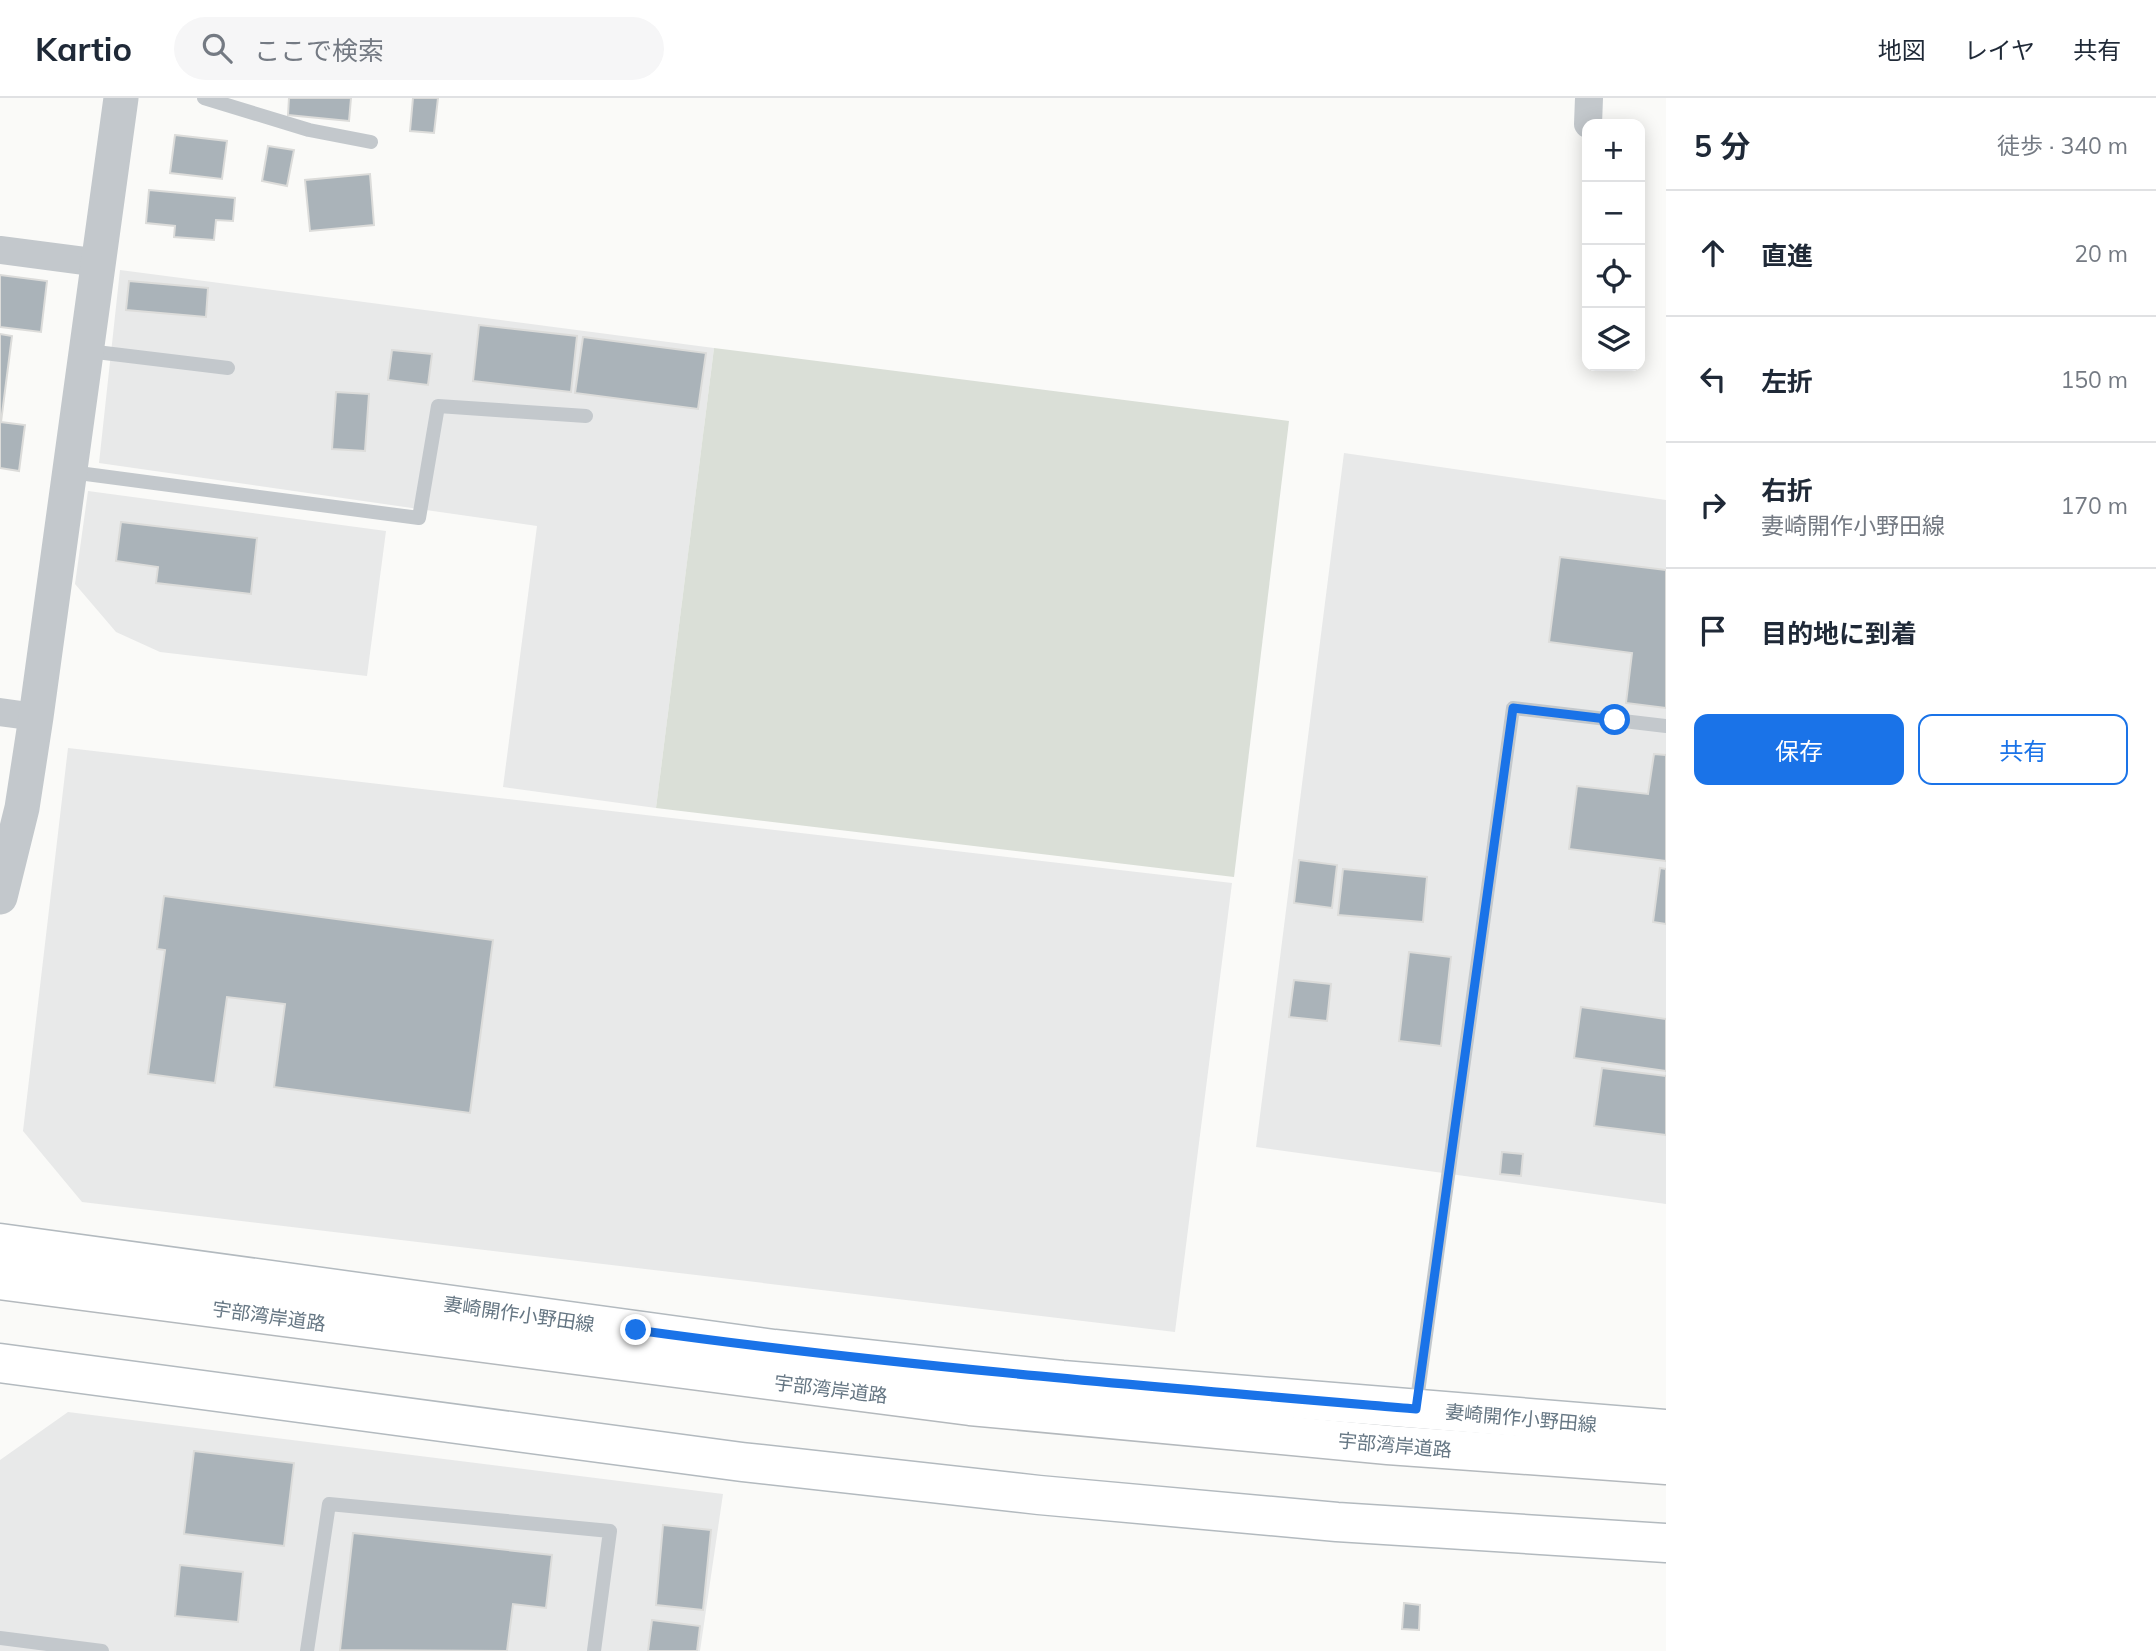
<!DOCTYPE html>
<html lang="ja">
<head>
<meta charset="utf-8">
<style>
	:root { --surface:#fff; --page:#f6f6f7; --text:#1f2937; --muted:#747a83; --line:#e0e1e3; --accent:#1a73e8 }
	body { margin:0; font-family:Mulish,"Noto Sans JP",sans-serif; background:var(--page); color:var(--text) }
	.controls { position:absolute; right:21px; top:21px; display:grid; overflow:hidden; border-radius:14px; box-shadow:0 4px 18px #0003 }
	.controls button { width:63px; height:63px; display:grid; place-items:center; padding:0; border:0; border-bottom:2px solid var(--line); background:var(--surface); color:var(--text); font:35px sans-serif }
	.stop { position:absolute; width:21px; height:21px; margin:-16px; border:5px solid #1a73e8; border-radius:50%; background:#fff }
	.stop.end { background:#1a73e8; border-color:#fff; box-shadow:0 2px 7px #0008 }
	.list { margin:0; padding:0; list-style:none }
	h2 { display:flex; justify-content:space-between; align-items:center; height:91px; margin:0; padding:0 28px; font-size:30px }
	h2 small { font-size:23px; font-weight:400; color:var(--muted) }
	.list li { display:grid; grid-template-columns:46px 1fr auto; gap:21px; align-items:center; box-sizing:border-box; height:126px; padding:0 28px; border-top:2px solid var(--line) }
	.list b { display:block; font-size:26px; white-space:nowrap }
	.list p { margin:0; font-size:23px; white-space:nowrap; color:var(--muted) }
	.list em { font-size:23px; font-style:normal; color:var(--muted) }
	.actions { display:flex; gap:14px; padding:21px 28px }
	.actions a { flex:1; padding:16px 0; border:2px solid var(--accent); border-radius:14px; text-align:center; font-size:24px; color:var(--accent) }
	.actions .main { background:var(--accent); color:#fff }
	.icon { flex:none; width:38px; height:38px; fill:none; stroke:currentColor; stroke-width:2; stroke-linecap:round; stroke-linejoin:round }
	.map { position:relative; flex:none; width:1666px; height:1553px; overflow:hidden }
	header { display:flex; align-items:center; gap:42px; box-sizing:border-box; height:98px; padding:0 35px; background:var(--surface); border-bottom:2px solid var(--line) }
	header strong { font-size:33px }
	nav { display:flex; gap:38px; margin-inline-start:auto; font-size:24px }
	.search { width:490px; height:63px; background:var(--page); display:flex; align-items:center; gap:18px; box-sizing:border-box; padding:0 24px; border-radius:38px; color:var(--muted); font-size:26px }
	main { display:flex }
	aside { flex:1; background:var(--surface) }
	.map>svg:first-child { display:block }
</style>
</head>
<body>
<header>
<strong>Kartio</strong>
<div class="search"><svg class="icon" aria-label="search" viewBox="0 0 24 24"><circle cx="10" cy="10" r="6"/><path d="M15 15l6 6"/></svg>ここで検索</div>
<nav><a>地図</a><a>レイヤ</a><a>共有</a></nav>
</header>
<main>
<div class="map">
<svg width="1666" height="1553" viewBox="0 0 1666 1553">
	<rect width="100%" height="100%" fill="#fafaf8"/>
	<!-- built -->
	<path fill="#e8e9e9" d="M120 172 714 250 656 710 503 689 537 428 99 365Z
		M1344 355 1666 402V1106L1256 1049Z
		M88 393 386 433 367 578 160 554 116 534 75 486Z
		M68 650 1232 785 1175 1234 82 1104 23 1033Z
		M68 1314 723 1396 700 1553H0V1362Z"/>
	<!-- green -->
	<path fill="#dadfd7" d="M714 250 1289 323 1234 779 656 710Z"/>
	<!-- building -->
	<path fill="#aab3b9" stroke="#dcdcda" stroke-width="2" d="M289 0H351L349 23 288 17Z
		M413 0H438L434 35 410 33Z
		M175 37 227 43 222 81 170 75Z
		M268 48 294 52 287 88 262 83Z
		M370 76 374 127 310 133 305 82Z
		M149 92 235 100 233 123 216 122 214 142 174 139 175 128 146 125Z
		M0 177 47 183 41 234 0 229Z
		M129 183 208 190 206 219 126 212Z
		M479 227 577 238 571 294 473 283Z
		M0 236 12 238 1 324 25 327 19 373 0 370Z
		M583 239 706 255 698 311 575 295Z
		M392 252 432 256 428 287 388 282Z
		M336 294 369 296 365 353 332 351Z
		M121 424 257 440 251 496 156 485 158 469 116 463Z
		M1560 459 1666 472V610L1626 605 1632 555 1549 544Z
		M1654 656 1666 657V763L1569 751 1577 688 1648 696Z
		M1299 762 1337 767 1332 810 1294 805Z
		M1660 770 1666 771V826L1653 824Z
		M1343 771 1427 779 1423 824 1338 817Z
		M164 798 493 842 470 1015 274 989 285 906 227 899 215 985 148 976 165 852 157 851Z
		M1409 854 1451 859 1441 948 1399 943Z
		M1294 882 1331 886 1327 923 1289 919Z
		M1581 909 1666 921V973L1574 960Z
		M1602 970 1666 978V1037L1594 1028Z
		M1502 1054 1523 1056 1521 1078 1500 1076Z
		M194 1353 294 1365 284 1448 184 1436Z
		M663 1427 711 1432 703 1512 656 1507Z
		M353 1435 552 1457 546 1510 513 1506 507 1553 340 1552Z
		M180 1467 243 1474 238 1524 175 1518Z
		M1404 1505 1420 1507 1419 1532 1402 1531Z
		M652 1522 700 1528 697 1553H648Z"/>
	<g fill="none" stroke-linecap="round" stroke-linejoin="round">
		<defs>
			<path id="secondary" d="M0 1145 774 1251 1062 1282 1666 1331
				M0 1265 742 1364 1039 1397 1337 1424 1666 1445"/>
			<path id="motorway" d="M0 1182 970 1308 1388 1347 1666 1367"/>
		</defs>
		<!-- secondary casing -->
		<use href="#secondary" stroke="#b3babf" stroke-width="41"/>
		<!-- motorway casing -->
		<use href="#motorway" stroke="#b4b9bd" stroke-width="41"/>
		<!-- service -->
		<path stroke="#c3c8cc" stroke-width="14" d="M204 0 309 32 371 44
			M88 253 228 270
			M71 374 419 420 438 308 586 318
			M1416 1309 1513 610 1666 628
			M0 1540 102 1553
			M307 1553 329 1406 610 1433 594 1553"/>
		<!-- minor -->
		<path stroke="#c3c8cc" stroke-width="28" d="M1588 26 1589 0
			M0 152 100 165
			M0 614 36 619"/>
		<!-- tertiary -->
		<path stroke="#c3c8cc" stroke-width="35" d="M0 799 22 710 36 619 121 0"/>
		<!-- secondary -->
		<use href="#secondary" stroke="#fff" stroke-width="38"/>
		<!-- motorway -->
		<use href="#motorway" stroke="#fff" stroke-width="38"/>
	</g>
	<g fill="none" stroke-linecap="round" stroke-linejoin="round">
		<!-- route -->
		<path stroke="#1a73e8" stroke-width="9" d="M636 1232C895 1268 1155 1289 1416 1311L1513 610 1615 622"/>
	</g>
	<g text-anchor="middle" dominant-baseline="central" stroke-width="7" stroke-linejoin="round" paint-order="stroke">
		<!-- street labels -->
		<g font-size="19" fill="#657683" stroke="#fff">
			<text transform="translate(519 1216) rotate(8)">妻崎開作小野田線</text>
			<text transform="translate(269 1218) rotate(8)">宇部湾岸道路</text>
			<text transform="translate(831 1291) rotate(7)">宇部湾岸道路</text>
			<text transform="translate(1521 1320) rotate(5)">妻崎開作小野田線</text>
			<text transform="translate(1395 1347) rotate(5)">宇部湾岸道路</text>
		</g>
	</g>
</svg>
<div class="controls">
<button>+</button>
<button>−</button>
<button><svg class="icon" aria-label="locate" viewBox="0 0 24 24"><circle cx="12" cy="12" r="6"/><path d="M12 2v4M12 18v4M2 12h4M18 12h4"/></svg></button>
<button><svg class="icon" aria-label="layers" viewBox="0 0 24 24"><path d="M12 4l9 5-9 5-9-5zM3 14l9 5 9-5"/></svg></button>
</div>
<div class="stop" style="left:1615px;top:622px"></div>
<div class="stop end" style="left:636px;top:1232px"></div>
</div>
<aside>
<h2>5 分<small>徒歩 · 340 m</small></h2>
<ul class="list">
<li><svg class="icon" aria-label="ahead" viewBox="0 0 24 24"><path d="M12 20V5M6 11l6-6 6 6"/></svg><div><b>直進</b></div><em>20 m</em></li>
<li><svg class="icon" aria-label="left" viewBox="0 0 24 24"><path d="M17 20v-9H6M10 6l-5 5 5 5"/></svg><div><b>左折</b></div><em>150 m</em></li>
<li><svg class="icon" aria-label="right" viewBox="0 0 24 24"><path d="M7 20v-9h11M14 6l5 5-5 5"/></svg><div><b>右折</b><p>妻崎開作小野田線</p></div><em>170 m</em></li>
<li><svg class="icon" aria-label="arrive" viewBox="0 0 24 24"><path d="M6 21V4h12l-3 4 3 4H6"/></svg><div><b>目的地に到着</b></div></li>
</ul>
<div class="actions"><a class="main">保存</a><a>共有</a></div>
</aside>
</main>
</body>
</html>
